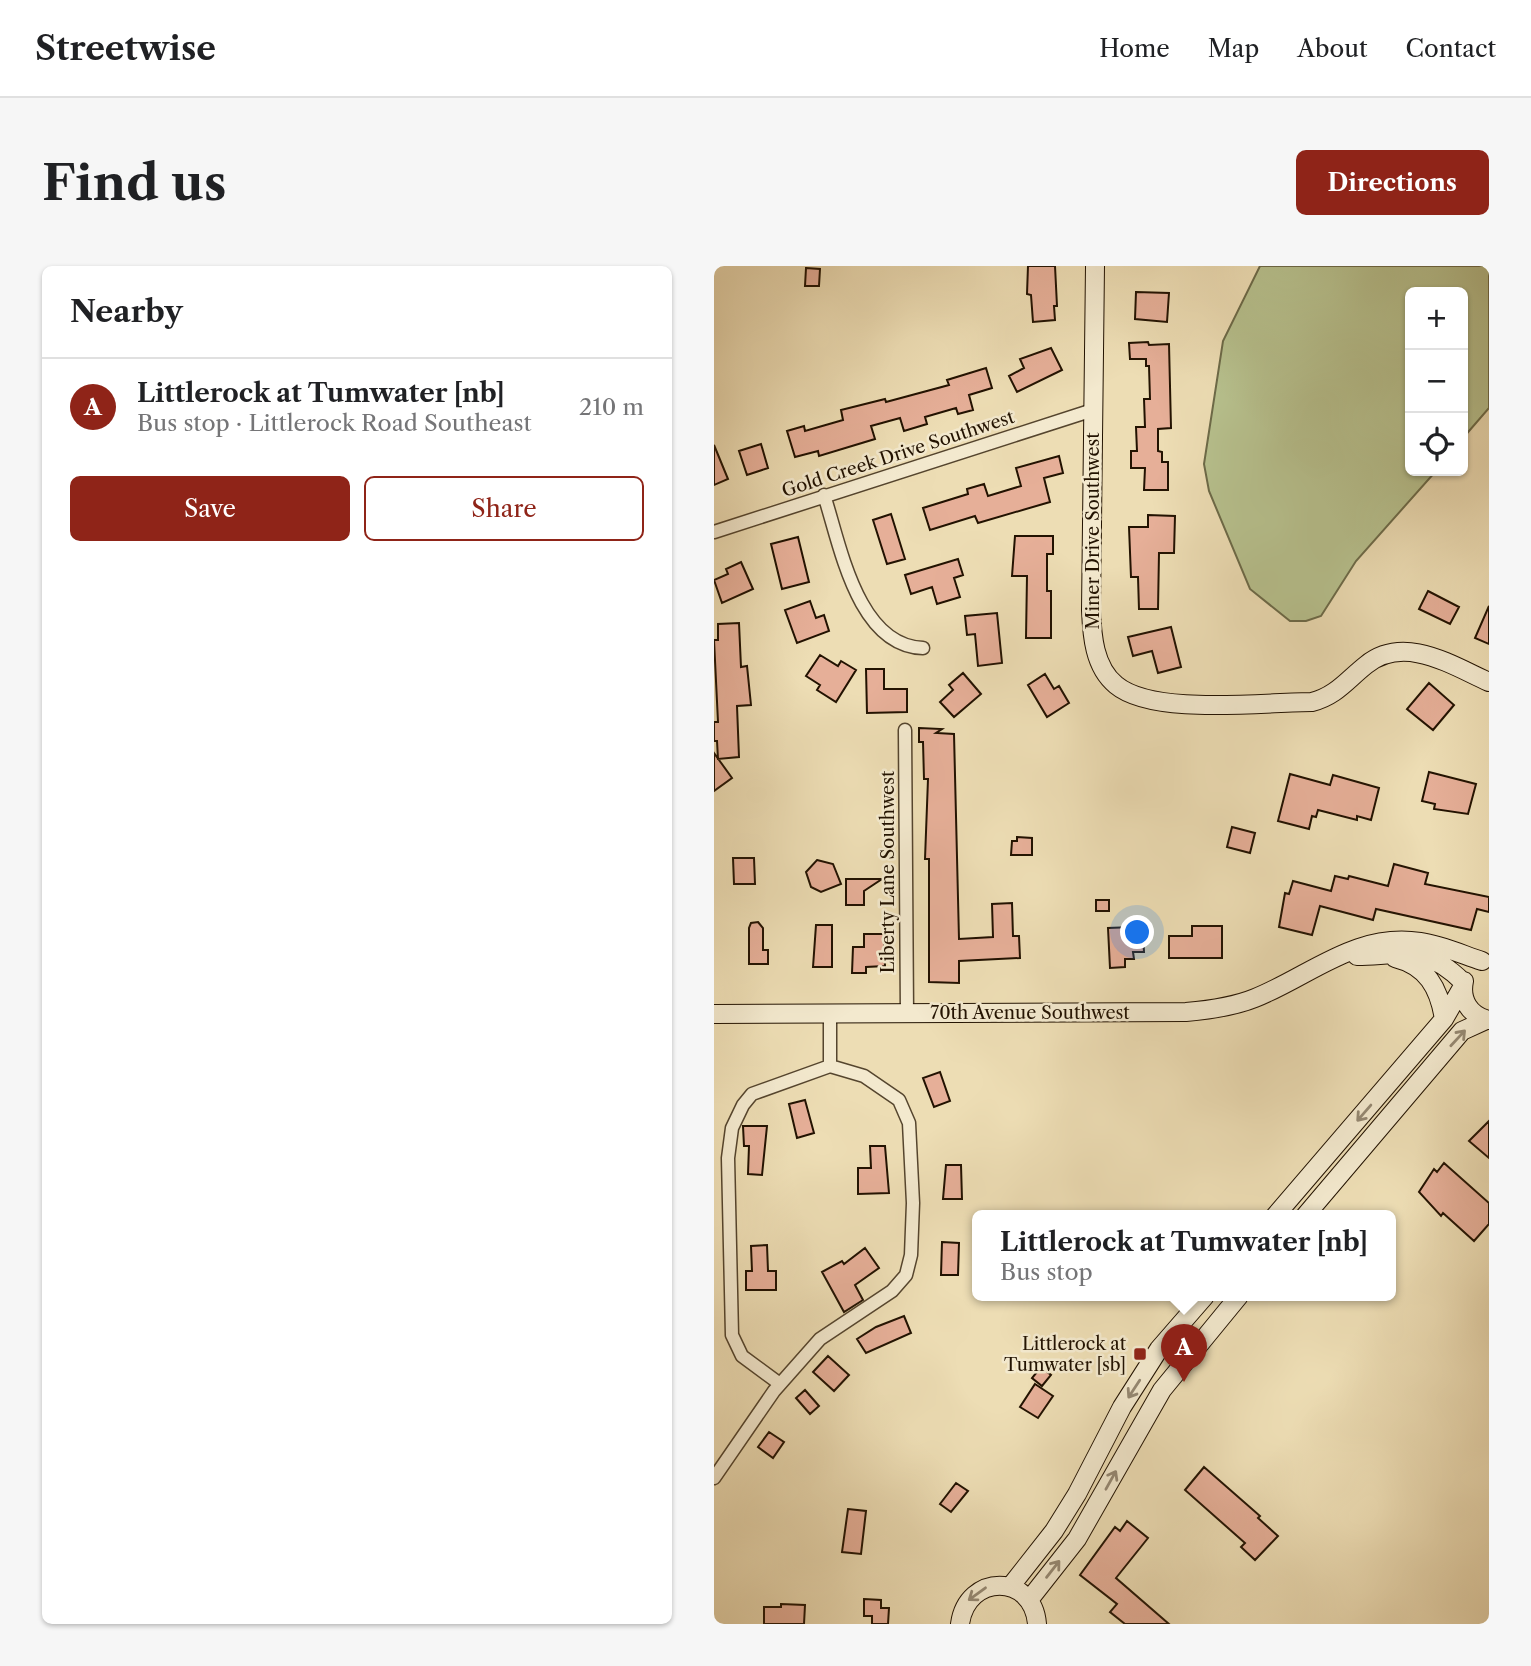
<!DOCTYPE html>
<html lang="en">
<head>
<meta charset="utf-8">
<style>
	:root { --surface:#fff; --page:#f6f6f6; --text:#202124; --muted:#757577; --line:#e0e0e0; --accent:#8f2418 }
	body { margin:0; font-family:"Libre Caslon Text",serif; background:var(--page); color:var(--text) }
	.controls { position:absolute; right:21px; top:21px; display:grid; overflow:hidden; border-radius:10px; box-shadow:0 2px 5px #0004 }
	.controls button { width:63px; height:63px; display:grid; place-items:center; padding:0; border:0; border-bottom:2px solid var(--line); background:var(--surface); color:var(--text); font:35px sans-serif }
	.you { position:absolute; left:424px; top:667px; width:24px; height:24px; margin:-18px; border:5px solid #fff; border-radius:50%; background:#1a73e8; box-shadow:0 0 0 10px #1a73e833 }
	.badge { display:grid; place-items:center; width:46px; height:46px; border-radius:50%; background:var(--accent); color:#fff; font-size:23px; font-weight:700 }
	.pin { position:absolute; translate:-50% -58px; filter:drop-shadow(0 2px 4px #0008) }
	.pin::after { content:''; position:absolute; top:37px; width:24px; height:21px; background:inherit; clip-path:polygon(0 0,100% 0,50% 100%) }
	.popup { position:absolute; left:258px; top:944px; width:424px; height:91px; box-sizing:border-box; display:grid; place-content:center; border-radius:10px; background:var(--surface); filter:drop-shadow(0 2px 5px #0005); font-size:23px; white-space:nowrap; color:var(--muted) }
	.popup b { font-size:26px; color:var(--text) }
	.popup::after { content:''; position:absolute; left:50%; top:100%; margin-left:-14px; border:14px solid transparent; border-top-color:var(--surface) }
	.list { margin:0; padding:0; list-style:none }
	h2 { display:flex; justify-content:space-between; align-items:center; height:91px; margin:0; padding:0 28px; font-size:30px }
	h2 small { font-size:23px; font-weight:400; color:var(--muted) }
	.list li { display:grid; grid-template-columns:46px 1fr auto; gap:21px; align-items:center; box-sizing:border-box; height:98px; padding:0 28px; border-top:2px solid var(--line) }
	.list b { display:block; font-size:26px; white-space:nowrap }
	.list p { margin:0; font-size:23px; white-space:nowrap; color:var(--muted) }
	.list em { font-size:23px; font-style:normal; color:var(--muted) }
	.actions { display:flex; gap:14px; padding:21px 28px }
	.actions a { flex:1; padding:16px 0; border:2px solid var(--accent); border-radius:10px; text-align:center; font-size:24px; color:var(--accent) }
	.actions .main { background:var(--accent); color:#fff }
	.icon { flex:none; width:38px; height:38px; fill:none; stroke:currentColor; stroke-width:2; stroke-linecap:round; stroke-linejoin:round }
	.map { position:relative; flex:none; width:775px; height:1358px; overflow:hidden; border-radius:10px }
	header { display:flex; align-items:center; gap:42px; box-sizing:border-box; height:98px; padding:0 35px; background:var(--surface); border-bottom:2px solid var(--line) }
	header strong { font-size:33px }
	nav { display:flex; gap:38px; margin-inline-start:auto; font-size:24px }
	.intro { display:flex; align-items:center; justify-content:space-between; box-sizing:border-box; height:168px; padding:0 42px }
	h1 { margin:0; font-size:49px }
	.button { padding:18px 32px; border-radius:10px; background:var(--accent); color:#fff; font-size:24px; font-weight:700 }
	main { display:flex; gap:42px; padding:0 42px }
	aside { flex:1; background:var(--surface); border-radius:10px; box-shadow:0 2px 5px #0004 }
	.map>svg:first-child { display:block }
</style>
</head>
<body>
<header>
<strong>Streetwise</strong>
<nav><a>Home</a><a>Map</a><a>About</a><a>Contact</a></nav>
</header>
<div class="intro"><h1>Find us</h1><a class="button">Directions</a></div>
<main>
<aside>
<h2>Nearby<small></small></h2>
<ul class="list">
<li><span class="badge">A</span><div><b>Littlerock at Tumwater [nb]</b><p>Bus stop · Littlerock Road Southeast</p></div><em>210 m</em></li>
</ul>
<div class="actions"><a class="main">Save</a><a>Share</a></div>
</aside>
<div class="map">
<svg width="775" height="1358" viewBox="0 0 775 1358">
	<rect width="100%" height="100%" fill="#edddb4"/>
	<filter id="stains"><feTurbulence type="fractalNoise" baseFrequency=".00286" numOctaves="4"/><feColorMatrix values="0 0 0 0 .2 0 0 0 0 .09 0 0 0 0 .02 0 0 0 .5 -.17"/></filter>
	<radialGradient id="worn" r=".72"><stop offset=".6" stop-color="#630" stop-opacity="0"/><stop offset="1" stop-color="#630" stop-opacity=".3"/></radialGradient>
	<!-- green -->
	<path fill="#b7c18e" stroke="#6c6a48" stroke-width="2" d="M546 0H775V142L749 172V26H696V205H722L642 295 607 350 592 355H576L536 323 495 225 490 198 509 75Z"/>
	<!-- building -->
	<path fill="#e6af98" stroke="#221201" stroke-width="2" d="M314 0H341L343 40H340L341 54 319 56 317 29 313 28Z
		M92 2 106 3 105 20H91Z
		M422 26 455 27 453 56 421 53Z
		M434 76 435 79 455 78 457 162 444 163V185L448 186V196H454V224H430L431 202H417V185H423L422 161H431L430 133H436L435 100H432V93H416L415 77Z
		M337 82 348 104 303 126 295 110 310 102 306 93Z
		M272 102 278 122 255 129 259 144 244 148 242 142 211 151 213 158 190 165 186 152 157 160 161 173 105 190 104 185 81 191 73 165 90 160 91 165 129 154 127 144 171 133 172 136 235 119 233 114Z
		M47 178 54 202 33 209 25 185Z
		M0 179 14 213 0 219Z
		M345 190 349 207 330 212 336 236 264 257 261 250 216 264 209 242 254 228 253 223 270 218 274 230 307 220 302 202Z
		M177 248 191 293 173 298 159 254Z
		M434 249 461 250 460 287H445L444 343H425L424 311H417L415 261H434Z
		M301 270H339V288H333V325H337V372H312L313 310H298Z
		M84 271 95 316 68 323 57 278Z
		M244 293 249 309 240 312 246 331 223 338 218 321 197 328 191 309Z
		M27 296 39 323 8 337 0 314 14 308 12 303Z
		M714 325 745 341 736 358 705 343Z
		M96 335 102 352 110 349 115 365 83 377 71 344Z
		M775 340V378L761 372Z
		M283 347 288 397 264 400 261 368 253 369 251 350Z
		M25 357 27 401 33 400 37 439 23 440 25 491 4 493 3 475H0V456H4L0 374H4V358Z
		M457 361 467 401 444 407 438 385 419 390 414 371Z
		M106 389 124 400 127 395 142 404 122 436 103 424 106 419 92 410Z
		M152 403H170V423H193V446L153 447Z
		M249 407 267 428 240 451 226 436 239 424 235 419Z
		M331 408 340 423 345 420 355 437 333 451 314 419Z
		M715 417 740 439 719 464 693 443Z
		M205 462 228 463 222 467 240 468 245 673 279 671 278 638 298 637 299 670H305L306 692 245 695V717L215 716V593H211L214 513H210L209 476H205Z
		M0 487 18 512 0 525Z
		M715 506 762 518 754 548 720 543 721 538 708 535Z
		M576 508 616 519 619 509 665 522 657 554 643 550V554L604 544 602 551 598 550 595 563 564 555Z
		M518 561 541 567 536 587 513 581Z
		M303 571 318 572V589H297L298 575H303Z
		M19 592H40L41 618H20Z
		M103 594 119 598 127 618 107 626 97 621 92 606Z
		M680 598 714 607 711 618 775 631V646L763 643 757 664 662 643 659 654 606 640 598 669 565 661 571 627 575 628 579 615 617 625 621 610 634 613 635 610 674 620Z
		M132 613H168L150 625V639H132Z
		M382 634H395V645H382Z
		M44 656 49 662V684H54V698H35V662L37 657Z
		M102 659H118V701H99Z
		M478 660H508V692H455V670H478Z
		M419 661V668H429L430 686H419L420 693H411V701L396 702 394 662Z
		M150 668H170L171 700 152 701V707H138L139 681H150Z
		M226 806 236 835 220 841 209 812Z
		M91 834 100 867 83 872 75 838Z
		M775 855V892L755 875Z
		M29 860H53L48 909 34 908 35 880H30Z
		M156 880H171L175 927 144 928V902H157Z
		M730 897 775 937V958L760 975 729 947 727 950 705 926 720 903 723 906Z
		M232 899H247L248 933H229Z
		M228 976 245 977 244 1009H227Z
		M53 979 54 1005H62V1024H32V1005H38L37 980Z
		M151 982 165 1002 141 1019 149 1034 130 1046 108 1006 128 995 130 998Z
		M190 1050 197 1067 152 1087 143 1073 162 1061Z
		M114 1090 135 1109 120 1125 99 1106Z
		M327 1101 337 1109 328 1120 318 1112Z
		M321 1118 339 1130 324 1152 306 1141Z
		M91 1124 105 1140 96 1148 82 1132Z
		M55 1166 70 1176 59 1192 44 1181Z
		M490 1201 546 1250 544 1252 564 1270 541 1294 527 1281 531 1277 471 1224Z
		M242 1217 254 1225 237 1246 226 1238Z
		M134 1243 152 1245 147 1288 128 1286Z
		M413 1255 434 1272 402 1312 455 1358H411L396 1346 403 1338 366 1309 401 1261 406 1265Z
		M150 1333 167 1334V1342H175L174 1358H158V1350H150Z
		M67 1338 91 1339 90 1358H50V1341H67Z"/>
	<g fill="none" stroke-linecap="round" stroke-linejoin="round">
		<defs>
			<path id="street" d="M110 229C126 278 143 380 209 382
				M0 266 379 144
				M191 464 193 748
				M116 749V800
				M0 1212 60 1125 106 1073 178 1025 192 1009 197 989 199 937 195 857 185 834 150 810 116 800 38 828 29 839 18 862 14 892 18 1069 28 1090 66 1118"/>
			<path id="secondary" d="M381 0 377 344C378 369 380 401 402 419 439 450 549 436 598 436 622 430 633 414 652 399 690 368 737 399 775 416
				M643 690C690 689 712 679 749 716
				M681 692C713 700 725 722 730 753
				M750 715C746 734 756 750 775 754
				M0 748 472 746C495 744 519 741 541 732 596 710 642 666 706 676 727 679 747 688 768 695
				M561 950 730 753 749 720
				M591 950 748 765 772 754
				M296 1321 340 1265 363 1228 408 1141 445 1083 491 1030
				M315 1334 363 1273 448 1124 525 1030
				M246 1358C253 1307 319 1307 323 1358"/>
		</defs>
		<!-- street casing -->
		<use href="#street" stroke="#55452e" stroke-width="15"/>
		<!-- secondary casing -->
		<use href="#secondary" stroke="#221201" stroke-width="20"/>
		<!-- street -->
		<use href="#street" stroke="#f3e9ce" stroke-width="12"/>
		<!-- secondary -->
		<use href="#secondary" stroke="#f3e9ce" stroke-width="18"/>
	</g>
	<!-- one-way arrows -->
	<defs><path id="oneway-shaft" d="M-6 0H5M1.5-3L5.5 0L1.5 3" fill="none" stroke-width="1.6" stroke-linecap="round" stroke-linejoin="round" transform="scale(1.75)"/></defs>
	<g stroke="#958872">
		<use href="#oneway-shaft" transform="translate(744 772) rotate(-47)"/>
		<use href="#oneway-shaft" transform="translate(650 847) rotate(131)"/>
		<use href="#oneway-shaft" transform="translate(420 1123) rotate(123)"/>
		<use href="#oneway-shaft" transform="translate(397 1214) rotate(-61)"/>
		<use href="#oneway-shaft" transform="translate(339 1303) rotate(-52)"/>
		<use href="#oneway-shaft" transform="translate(263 1328) rotate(144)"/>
	</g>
	<!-- markers -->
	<rect fill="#8f2418" stroke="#f3e9ce" stroke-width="2.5" x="419" y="1081" width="14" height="14" rx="3.5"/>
	<g text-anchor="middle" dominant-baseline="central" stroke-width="5" stroke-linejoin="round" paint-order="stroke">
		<!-- street labels -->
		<g font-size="18" fill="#221201" stroke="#f3e9ce">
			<text transform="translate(184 188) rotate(-18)">Gold Creek Drive Southwest</text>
			<text transform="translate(379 265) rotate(-90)">Miner Drive Southwest</text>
			<text transform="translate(174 606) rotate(-90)">Liberty Lane Southwest</text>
			<text x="316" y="747">70th Avenue Southwest</text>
		</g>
		<!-- poi labels -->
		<g font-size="18" fill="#221201" stroke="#f3e9ce" text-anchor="end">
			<text x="412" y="1078">Littlerock at<tspan x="412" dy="21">Tumwater [sb]</tspan></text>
		</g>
	</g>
	<rect width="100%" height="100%" filter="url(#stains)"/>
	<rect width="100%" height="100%" fill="url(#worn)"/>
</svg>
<div class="controls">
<button>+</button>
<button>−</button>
<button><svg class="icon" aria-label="locate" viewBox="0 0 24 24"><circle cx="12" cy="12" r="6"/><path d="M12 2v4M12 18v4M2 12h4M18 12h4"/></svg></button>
</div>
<div class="you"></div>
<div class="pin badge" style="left:470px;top:1116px">A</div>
<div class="popup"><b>Littlerock at Tumwater [nb]</b>Bus stop</div>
</div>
</main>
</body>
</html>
